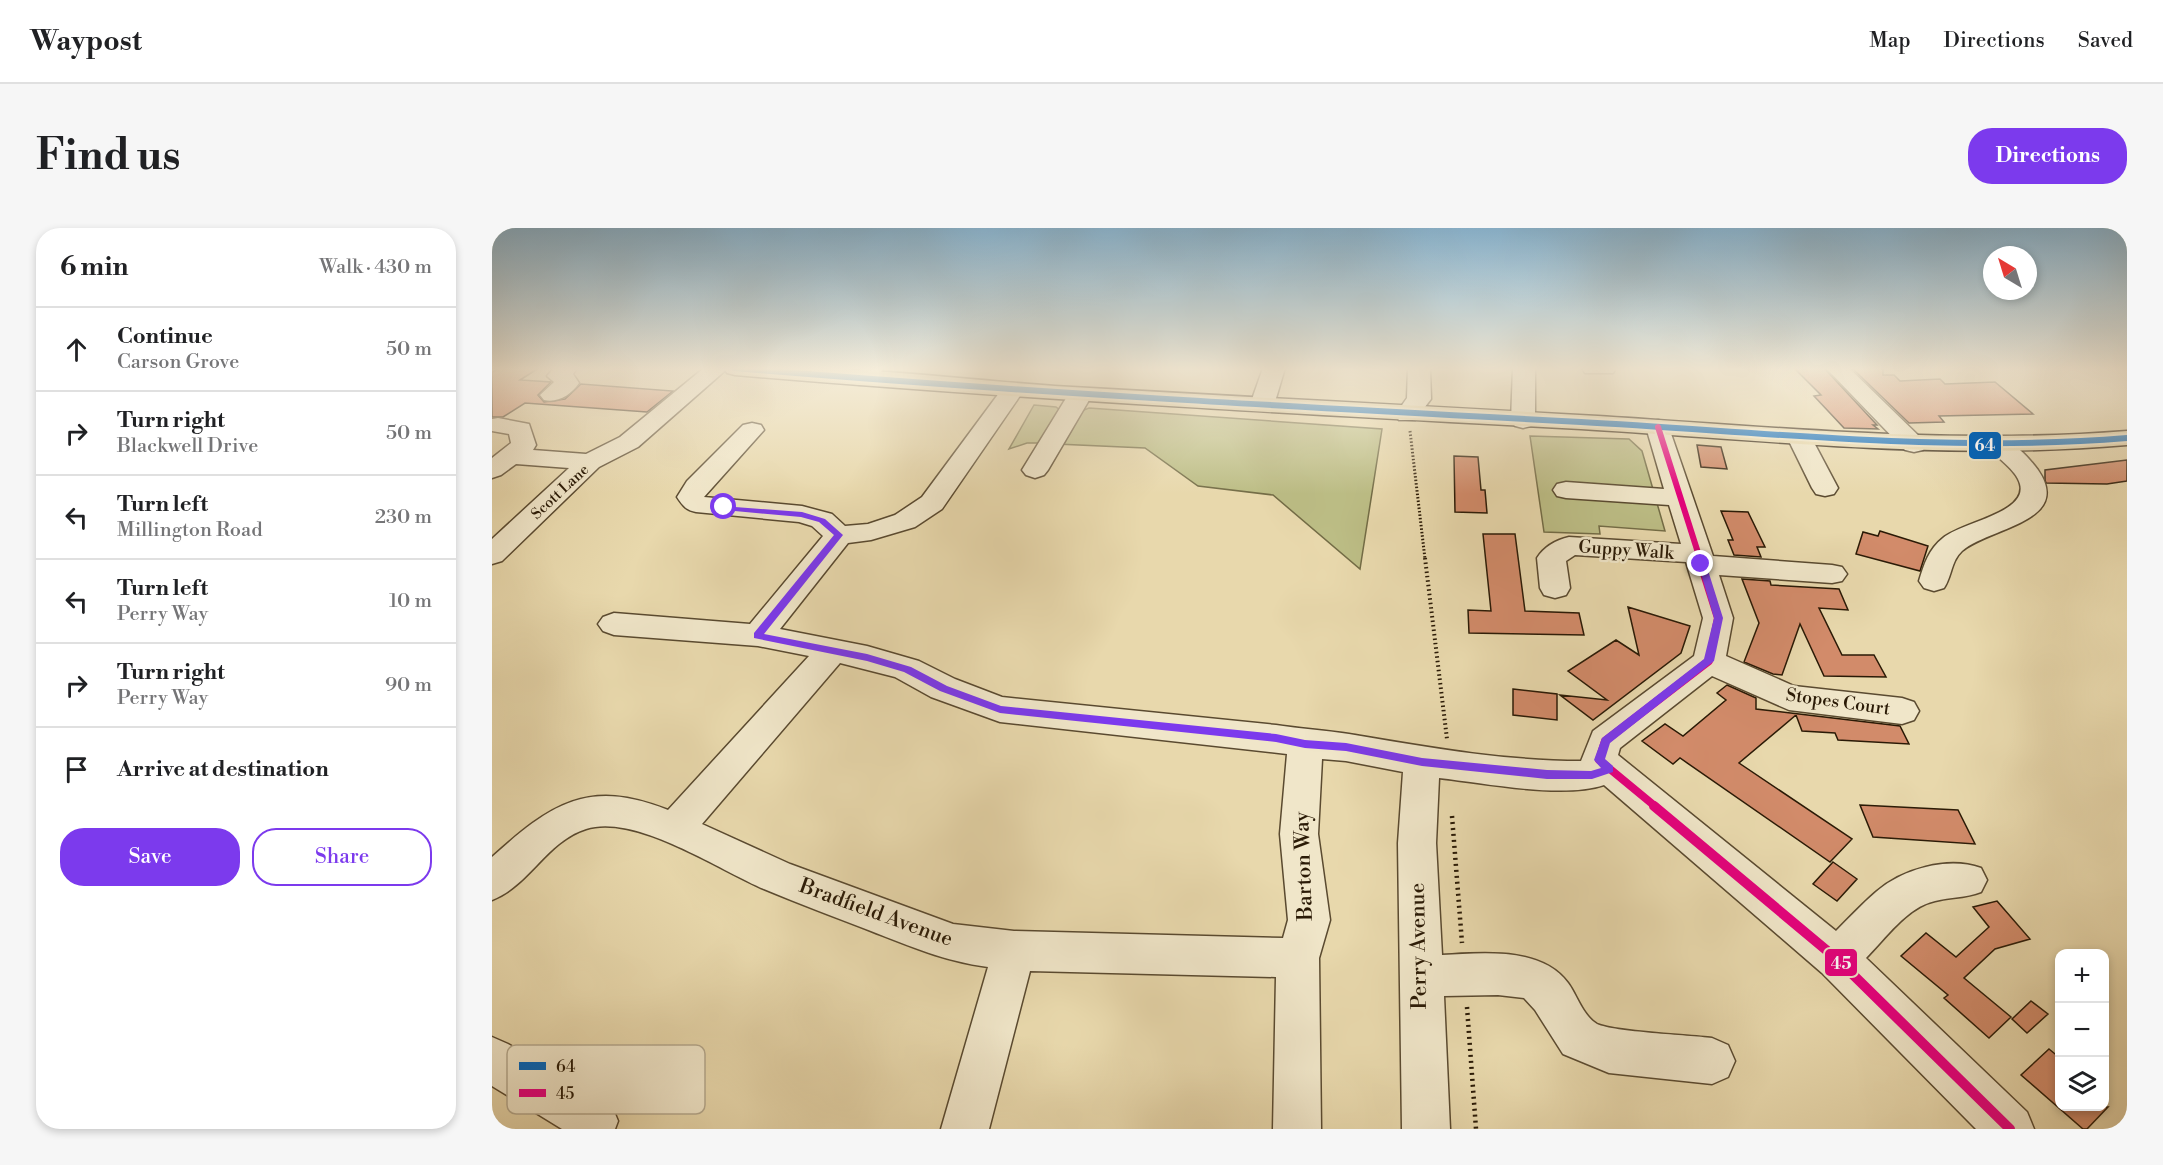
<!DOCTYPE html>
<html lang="en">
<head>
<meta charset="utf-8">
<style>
	:root { --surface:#fff; --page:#f6f6f6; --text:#202124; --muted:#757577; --line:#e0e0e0; --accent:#7c3aed }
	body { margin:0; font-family:"Libre Bodoni",serif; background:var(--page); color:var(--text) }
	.controls { position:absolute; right:18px; bottom:18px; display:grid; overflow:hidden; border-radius:12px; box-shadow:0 3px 9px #0003 }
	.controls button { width:54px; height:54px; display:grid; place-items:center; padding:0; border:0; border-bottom:2px solid var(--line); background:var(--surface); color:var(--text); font:30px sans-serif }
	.compass { position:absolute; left:1491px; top:18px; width:54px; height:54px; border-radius:50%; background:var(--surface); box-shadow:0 3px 9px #0003; rotate:322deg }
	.stop { position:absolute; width:18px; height:18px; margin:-14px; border:4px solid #7c3aed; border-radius:50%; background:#fff }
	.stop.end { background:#7c3aed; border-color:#fff; box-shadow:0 2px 6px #0008 }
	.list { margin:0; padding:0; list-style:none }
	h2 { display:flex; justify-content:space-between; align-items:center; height:78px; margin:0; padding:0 24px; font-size:26px }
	h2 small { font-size:20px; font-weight:400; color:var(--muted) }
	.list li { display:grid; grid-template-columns:39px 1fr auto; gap:18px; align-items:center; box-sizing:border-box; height:84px; padding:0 24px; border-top:2px solid var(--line) }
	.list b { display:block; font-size:22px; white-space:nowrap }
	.list p { margin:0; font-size:20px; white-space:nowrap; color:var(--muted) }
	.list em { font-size:20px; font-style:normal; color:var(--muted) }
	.actions { display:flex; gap:12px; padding:18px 24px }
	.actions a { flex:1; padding:14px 0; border:2px solid var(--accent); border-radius:24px; text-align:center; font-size:21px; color:var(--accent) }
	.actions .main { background:var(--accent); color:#fff }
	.icon { flex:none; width:33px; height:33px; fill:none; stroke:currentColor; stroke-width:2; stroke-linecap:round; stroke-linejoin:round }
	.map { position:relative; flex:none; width:1635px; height:901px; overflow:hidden; border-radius:24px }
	header { display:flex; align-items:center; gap:36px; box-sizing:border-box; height:84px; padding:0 30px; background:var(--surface); border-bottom:2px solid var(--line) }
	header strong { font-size:28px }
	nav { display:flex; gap:33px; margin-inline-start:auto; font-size:21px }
	.intro { display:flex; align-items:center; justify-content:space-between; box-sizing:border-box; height:144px; padding:0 36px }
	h1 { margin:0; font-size:42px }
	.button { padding:15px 27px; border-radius:24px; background:var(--accent); color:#fff; font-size:21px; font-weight:700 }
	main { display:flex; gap:36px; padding:0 36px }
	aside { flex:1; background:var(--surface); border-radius:24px; box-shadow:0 3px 9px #0003 }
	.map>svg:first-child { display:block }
</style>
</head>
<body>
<header>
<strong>Waypost</strong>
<nav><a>Map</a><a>Directions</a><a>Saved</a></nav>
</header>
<div class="intro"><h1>Find us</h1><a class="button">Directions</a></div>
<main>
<aside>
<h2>6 min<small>Walk · 430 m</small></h2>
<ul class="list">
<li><svg class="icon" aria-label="ahead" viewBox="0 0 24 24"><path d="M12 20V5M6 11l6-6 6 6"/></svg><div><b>Continue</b><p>Carson Grove</p></div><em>50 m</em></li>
<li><svg class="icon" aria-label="right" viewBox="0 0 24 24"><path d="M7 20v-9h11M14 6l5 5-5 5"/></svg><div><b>Turn right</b><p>Blackwell Drive</p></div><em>50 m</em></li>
<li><svg class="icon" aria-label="left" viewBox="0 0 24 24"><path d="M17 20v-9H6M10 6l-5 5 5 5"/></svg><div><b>Turn left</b><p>Millington Road</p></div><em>230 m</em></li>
<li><svg class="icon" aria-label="left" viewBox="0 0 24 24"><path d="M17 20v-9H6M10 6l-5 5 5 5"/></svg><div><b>Turn left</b><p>Perry Way</p></div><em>10 m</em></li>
<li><svg class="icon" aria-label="right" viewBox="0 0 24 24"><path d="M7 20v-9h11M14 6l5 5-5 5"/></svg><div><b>Turn right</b><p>Perry Way</p></div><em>90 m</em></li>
<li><svg class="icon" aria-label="arrive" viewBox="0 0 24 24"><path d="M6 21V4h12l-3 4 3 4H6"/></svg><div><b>Arrive at destination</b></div></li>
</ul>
<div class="actions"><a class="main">Save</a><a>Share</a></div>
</aside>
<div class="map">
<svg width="1635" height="901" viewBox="0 0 1635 901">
	<rect width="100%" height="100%" fill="#e8d8ac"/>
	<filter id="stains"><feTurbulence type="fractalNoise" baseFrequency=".00333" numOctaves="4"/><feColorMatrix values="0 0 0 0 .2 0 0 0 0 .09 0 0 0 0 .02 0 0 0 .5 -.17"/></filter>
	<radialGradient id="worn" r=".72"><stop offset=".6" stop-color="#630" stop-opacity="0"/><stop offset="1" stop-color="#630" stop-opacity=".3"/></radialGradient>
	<!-- green -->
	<path fill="#bcbd85" stroke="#736c46" stroke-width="1.5" d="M542 177 564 179 569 183 550 215H535L517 221Z
		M597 180 890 201 868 341 781 267 706 258 653 220 565 216 584 185Z
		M1038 208 1137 211 1150 223 1173 303 1107 298 1108 306 1052 304Z"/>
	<!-- building -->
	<path fill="#d28b6a" stroke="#2a1a06" stroke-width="1.5" d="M7 140H47L28 152 59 154 46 167 52 174 73 171 89 156 181 163 155 184 33 175 11 189H0V144Z
		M1302 140H1332L1385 197H1381L1386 201 1352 200 1322 168 1329 167Z
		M1360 140H1391V147H1402L1408 153 1448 151 1453 156 1503 154 1541 186 1447 188 1452 194 1417 195Z
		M1205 217 1229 219 1235 241 1209 239Z
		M962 228 986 229 989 262H993L995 285 963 284Z
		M1635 232V253L1615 256 1554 255 1553 252V242Z
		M1229 283 1256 284 1273 319H1265L1269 329 1242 327 1236 312H1241Z
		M1388 303 1436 318 1428 343 1364 326 1371 304 1386 308Z
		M991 306H1023L1033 383 1087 385 1092 407 977 405 976 382 999 383Z
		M1250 351 1278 353 1279 357 1347 361 1356 382 1327 380 1350 427H1382L1394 449 1332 448 1308 396 1290 447 1281 446 1252 434 1267 395Z
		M1136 379 1198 398 1189 425 1101 492 1068 467 1115 472 1076 443 1124 412 1147 427Z
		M1235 457 1264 470V481L1408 498 1417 516 1346 512 1343 505 1310 503 1304 487 1247 535 1360 611 1338 634 1188 530 1181 536 1150 513 1173 496 1191 508 1234 472 1225 465Z
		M1021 461 1065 466V492L1021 487Z
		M1368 577 1466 582 1483 616 1381 609Z
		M1341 634 1365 651 1345 673 1321 656Z
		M1505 673 1538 711 1503 721 1472 750 1519 789 1497 810 1452 770 1456 767 1409 728 1434 705 1464 729 1497 699 1481 679Z
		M1539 773 1556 786 1535 805 1520 791Z
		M1557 821 1568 830V879H1616L1595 901H1591L1529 847Z"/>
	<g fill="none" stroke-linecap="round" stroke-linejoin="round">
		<defs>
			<path id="minor" d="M62 140H85L81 146 87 155C79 167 66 175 52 172L48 167 62 154 55 148Z
				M212 140H236L146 219 107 239 10 333 0 336V311L77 240 24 236 9 247 0 250V230L19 215 17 206 0 203V191L6 190 37 196 44 217 41 222 94 226 128 209Z
				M369 140H392C384 152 377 159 362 156L359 151Z
				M771 140H793L782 177 778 182H762L758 177Z
				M916 140H938L939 171 923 192H907L903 187 915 170Z
				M1021 140H1043V193L1039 198 1031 200 1023 198 1019 193Z
				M1090 140H1124L1121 145H1093Z
				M1334 140H1357L1431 212 1434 217 1431 222 1422 224 1413 222Z
				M521 155 529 157 532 162 450 281 423 299 379 312 356 315 288 401 375 418 427 433 463 451 510 469 784 497C808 501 833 502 857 506 934 519 1011 533 1089 533L1101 503 1202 428 1211 390 1194 334 1083 327 1074 333 1078 360 1074 367 1063 370 1052 367 1048 360 1045 330C1052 319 1064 312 1077 309L1189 316 1177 277 1074 270 1065 268 1061 262 1065 256 1074 254 1172 261 1154 199 1157 194 1166 192 1175 194 1221 328 1340 337 1350 339 1355 346 1350 353 1340 355 1227 347 1241 390 1234 428 1302 458 1410 470 1422 474 1427 483 1422 492 1410 496 1297 482 1220 448 1128 520 1126 527 1344 703C1357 690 1370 676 1384 664 1410 641 1456 628 1489 640L1495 652 1489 664C1473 670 1459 669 1443 673 1415 679 1393 711 1374 730L1535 884 1542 901H1484L1330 745 1112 557C1071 571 992 555 947 550L944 615 950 727C989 725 1049 718 1076 755 1085 767 1091 788 1105 796 1122 804 1197 807 1220 810L1236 817 1243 833 1236 849 1220 856 1117 845 1071 826 1043 782 1032 770 1006 767 952 768 958 901H910L906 615 911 544 854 533 830 531 826 606 838 692 827 730 829 901H781L784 749 538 743 497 901H449L496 739C452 733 420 719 379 703 343 689 308 676 272 661 227 642 143 585 94 601 55 613 37 658 0 672V629C59 576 96 550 176 582L317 428 266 418 122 407 111 403 106 396 111 389 122 385 258 396 331 308 320 298 307 294 204 284C194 282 191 278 185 269L195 253 251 197 260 195 269 197 272 202 212 269 310 278 340 286 353 298 376 296 403 287 430 269 513 157ZM348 435 403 449 439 469 508 494 795 526 788 606 796 692 791 710 522 703 461 696 298 636 210 596Z
				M588 160 596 162 600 167 556 242 552 247 543 250 534 247 530 242 576 167 580 162Z
				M1307 202 1316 204 1319 209 1346 260 1342 266 1333 268 1324 266 1320 260 1295 209 1298 204Z
				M1508 211C1523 214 1537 230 1546 242 1582 294 1496 300 1470 323 1459 333 1460 348 1452 360L1442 363 1432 360 1427 353C1432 336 1437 321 1451 310 1470 294 1536 285 1528 256 1524 241 1505 231 1496 218L1499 213Z
				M0 809 16 816 119 876 126 893 123 901H70L0 858Z"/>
			<path id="major" d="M232 140C341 135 454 150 563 158 744 169 925 177 1106 188 1283 199 1458 217 1635 203V217C1449 233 1275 212 1089 201 807 186 525 171 243 147L235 145Z"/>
		</defs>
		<!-- minor casing -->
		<use href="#minor" stroke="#5a4a30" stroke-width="3"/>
		<!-- major casing -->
		<use href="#major" stroke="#2a1a06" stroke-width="3"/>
		<!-- path-far2 -->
		<path stroke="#2a1a06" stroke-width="3" stroke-dasharray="1.5 2" stroke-linecap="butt" d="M918 203 933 331"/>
		<!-- path-far1 -->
		<path stroke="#2a1a06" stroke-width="4" stroke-dasharray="1.5 3" stroke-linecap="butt" d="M933 330 955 511"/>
		<!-- path -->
		<path stroke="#2a1a06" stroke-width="4.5" stroke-dasharray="2 4" stroke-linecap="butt" d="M960 588 970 715
			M975 779 984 901"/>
		<!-- minor -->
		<use href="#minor" fill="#f0e6c9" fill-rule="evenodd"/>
		<!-- major -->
		<use href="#major" fill="#e8d8ac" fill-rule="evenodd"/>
		<defs>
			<path id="bus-1" d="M243 140C525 164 807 179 1089 194 1274 204 1450 225 1635 210"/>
			<path id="bus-2-far2" d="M1166 199 1208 331"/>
			<path id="bus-2-far1" d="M1164 579 1107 532 1113 513 1217 433 1226 390 1207 330"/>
			<path id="bus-2" d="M1162 578 1345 731 1518 901"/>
		</defs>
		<!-- bus-1 casing -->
		<use href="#bus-1" stroke="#f0e6c9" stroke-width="10"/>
		<!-- bus-2-far2 casing -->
		<use href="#bus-2-far2" stroke="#f0e6c9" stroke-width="10"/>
		<!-- bus-2-far1 casing -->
		<use href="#bus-2-far1" stroke="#f0e6c9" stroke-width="12"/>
		<!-- bus-2 casing -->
		<use href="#bus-2" stroke="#f0e6c9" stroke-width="14"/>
		<!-- bus-1 -->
		<use href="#bus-1" stroke="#0065bd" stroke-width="6"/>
		<!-- bus-2-far2 -->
		<use href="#bus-2-far2" stroke="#e5007d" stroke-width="6"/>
		<!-- bus-2-far1 -->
		<use href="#bus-2-far1" stroke="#e5007d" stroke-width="8"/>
		<!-- bus-2 -->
		<use href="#bus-2" stroke="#e5007d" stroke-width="10"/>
	</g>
	<!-- sky -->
	<linearGradient id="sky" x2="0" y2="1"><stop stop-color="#89b6d3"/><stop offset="0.53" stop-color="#f5edda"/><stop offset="1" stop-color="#f5edda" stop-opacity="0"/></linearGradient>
	<rect width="1635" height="266" fill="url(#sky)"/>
	<!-- route -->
	<path fill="#7c3aed" d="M230 278 310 284 333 291 351 307 272 406 375 426 419 439 455 458 509 478 784 506 813 512 854 515 930 530 1055 542 1099 543 1109 540 1102 532 1110 510 1212 431 1222 390 1206 335 1214 336 1231 390 1222 433 1118 515 1113 531 1121 538V544L1100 551H1055L930 538 854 523 813 520 784 514 508 485 448 463 412 444 375 433 262 410V405L342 307 327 294 309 289 232 282Z"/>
	<g text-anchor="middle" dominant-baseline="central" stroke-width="5" stroke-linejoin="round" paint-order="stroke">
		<!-- far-street labels -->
		<g font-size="15" fill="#2a1a06" stroke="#f0e6c9">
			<text transform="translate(68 264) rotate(-43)">Scott Lane</text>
		</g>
		<!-- street labels -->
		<g font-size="18" fill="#2a1a06" stroke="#f0e6c9">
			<text transform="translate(1134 322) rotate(4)">Guppy Walk</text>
			<text transform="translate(1346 474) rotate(8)">Stopes Court</text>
		</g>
		<!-- near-street labels -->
		<g font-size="21" fill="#2a1a06" stroke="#f0e6c9">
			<text transform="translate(812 638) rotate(-92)">Barton Way</text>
			<text transform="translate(384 685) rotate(20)">Bradfield Avenue</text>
			<text transform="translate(927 718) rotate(-91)">Perry Avenue</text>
		</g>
	</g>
	<!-- legend -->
	<rect x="15" y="817" width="198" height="69" rx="9" fill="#f0e6c9" stroke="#b5a98e" stroke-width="1.5"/>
	<rect x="27" y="834" width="27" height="8" fill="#0065bd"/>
	<rect x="27" y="861" width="27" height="8" fill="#e5007d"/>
	<g font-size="16" fill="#2a1a06">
		<text x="64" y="844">64</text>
		<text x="64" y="871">45</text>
	</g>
	<g stroke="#f0e6c9" stroke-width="2">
		<rect x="1476" y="203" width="34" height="29" rx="6" fill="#0065bd"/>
		<rect x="1332" y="720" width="34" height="29" rx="6" fill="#e5007d"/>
	</g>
	<g font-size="16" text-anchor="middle" font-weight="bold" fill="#fff">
		<text x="1493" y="223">64</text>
		<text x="1349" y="741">45</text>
	</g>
	<rect width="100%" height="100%" filter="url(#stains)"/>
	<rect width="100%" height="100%" fill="url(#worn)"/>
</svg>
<div class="controls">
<button>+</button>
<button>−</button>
<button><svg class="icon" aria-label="layers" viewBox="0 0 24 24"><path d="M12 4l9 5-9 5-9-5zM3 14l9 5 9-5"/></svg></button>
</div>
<svg class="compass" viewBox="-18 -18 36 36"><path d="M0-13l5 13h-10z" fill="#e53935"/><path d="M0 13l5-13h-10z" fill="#757577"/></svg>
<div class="stop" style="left:232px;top:279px"></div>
<div class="stop end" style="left:1209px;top:336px"></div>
</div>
</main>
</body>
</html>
